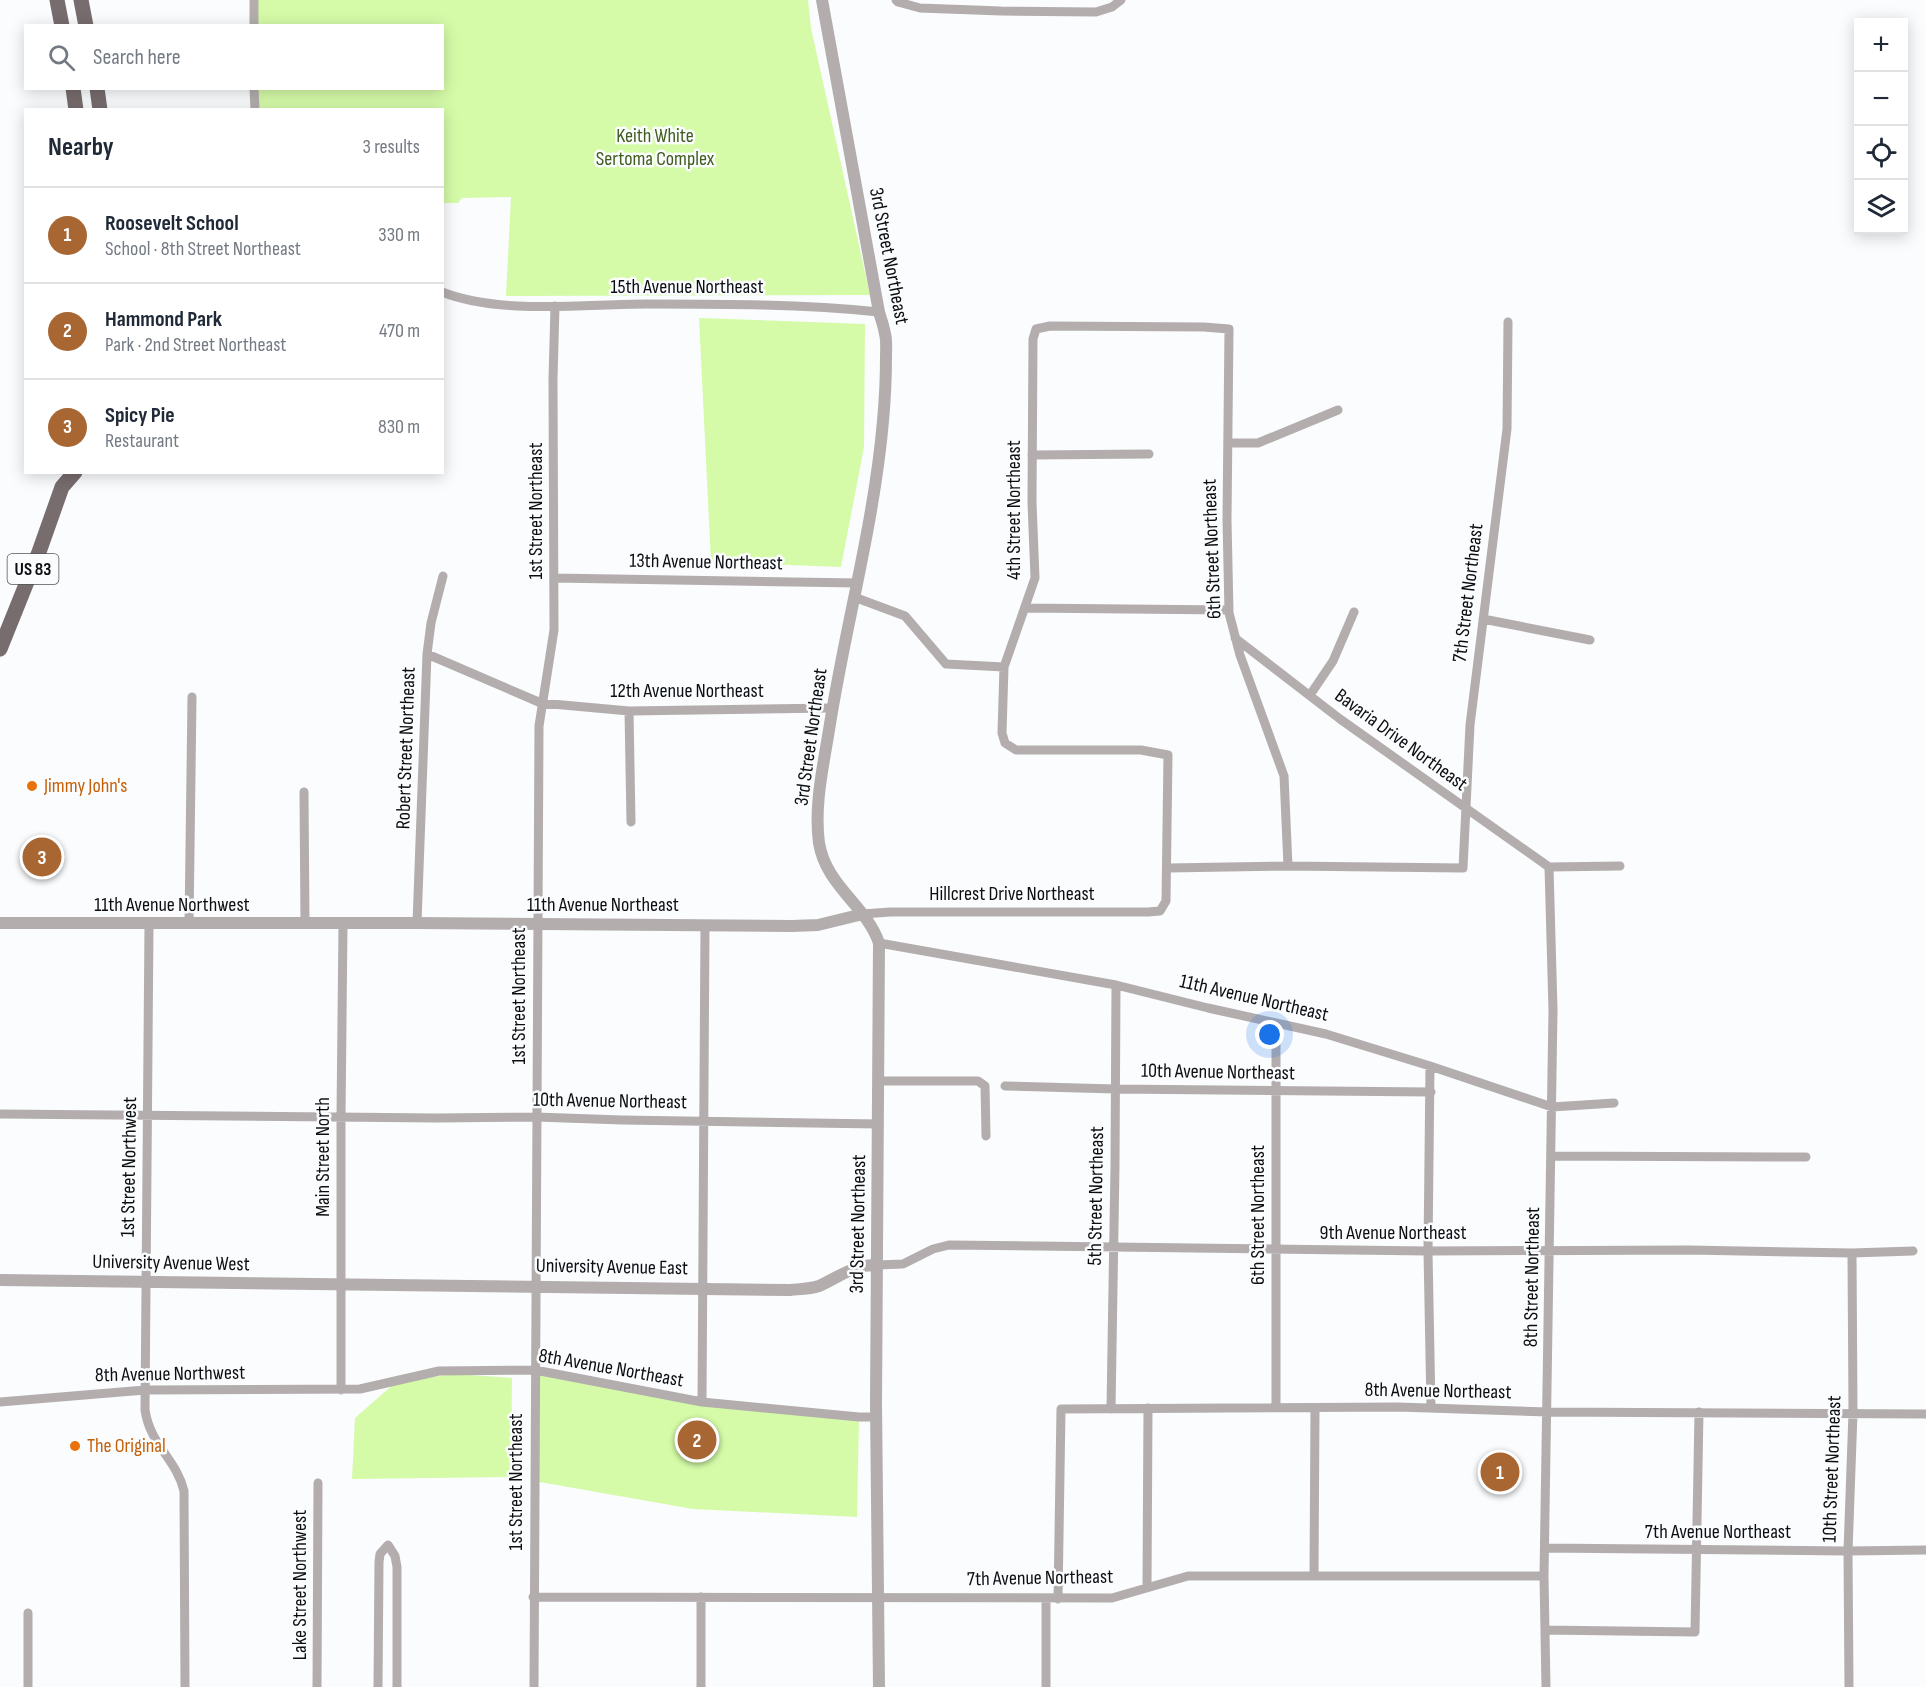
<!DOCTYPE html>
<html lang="en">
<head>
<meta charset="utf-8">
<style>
	:root { --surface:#fff; --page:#f2f2f3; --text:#1f2937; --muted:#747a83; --line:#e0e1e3; --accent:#a86632 }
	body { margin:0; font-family:"Sofia Sans Condensed",sans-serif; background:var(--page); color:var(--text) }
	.controls { position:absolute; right:18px; top:18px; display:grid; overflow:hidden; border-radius:0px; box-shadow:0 3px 15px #0003 }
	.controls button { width:54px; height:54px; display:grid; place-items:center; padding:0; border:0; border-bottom:2px solid var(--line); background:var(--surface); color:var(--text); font:30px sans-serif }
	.you { position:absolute; left:1270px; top:1035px; width:21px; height:21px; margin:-15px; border:4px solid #fff; border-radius:50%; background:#1a73e8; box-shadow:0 0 0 9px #1a73e833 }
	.badge { display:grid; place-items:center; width:39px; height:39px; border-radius:50%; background:var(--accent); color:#fff; font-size:20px; font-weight:700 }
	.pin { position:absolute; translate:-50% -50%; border:3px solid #fff; box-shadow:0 2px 6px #0006 }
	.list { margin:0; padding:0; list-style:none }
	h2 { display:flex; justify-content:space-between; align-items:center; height:78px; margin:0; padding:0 24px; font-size:26px }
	h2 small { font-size:20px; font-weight:400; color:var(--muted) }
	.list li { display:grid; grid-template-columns:39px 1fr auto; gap:18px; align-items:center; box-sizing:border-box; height:96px; padding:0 24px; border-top:2px solid var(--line) }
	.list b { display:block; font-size:22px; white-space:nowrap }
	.list p { margin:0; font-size:20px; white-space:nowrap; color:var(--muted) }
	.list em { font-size:20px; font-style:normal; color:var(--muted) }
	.icon { flex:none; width:33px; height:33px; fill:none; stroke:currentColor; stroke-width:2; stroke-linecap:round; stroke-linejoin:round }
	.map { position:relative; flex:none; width:1926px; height:1687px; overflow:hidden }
	.search { position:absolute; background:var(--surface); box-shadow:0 3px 15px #0003; left:24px; top:24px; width:420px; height:66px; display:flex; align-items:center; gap:15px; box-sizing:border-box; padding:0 21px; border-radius:0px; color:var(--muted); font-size:22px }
	.panel { position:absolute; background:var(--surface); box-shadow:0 3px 15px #0003; left:24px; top:108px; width:420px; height:366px; border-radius:0px }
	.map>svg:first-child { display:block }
</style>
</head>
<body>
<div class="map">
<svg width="1926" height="1687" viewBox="0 0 1926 1687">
	<rect width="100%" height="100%" fill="#fafcfe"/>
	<!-- green -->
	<path fill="#d5fba8" d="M258 0H808L811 28 870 295 506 296 511 197 462 198 458 203H443L442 110H255L256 89 442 88V26L257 25Z
		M699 318 865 324 864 447 841 567 711 562Z
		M535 1370 702 1402 859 1417 857 1517 693 1509 534 1481Z
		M454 1374 512 1378 511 1477 352 1479 355 1418 396 1382Z"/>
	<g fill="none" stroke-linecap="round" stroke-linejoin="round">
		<!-- minor -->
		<path stroke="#b3adae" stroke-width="9" d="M896 0 898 2 920 8 1001 11 1096 12 1112 7 1121 0
			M254 26V0
			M254 88 255 110
			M442 292C500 315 585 304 646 304 724 304 802 304 879 312
			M1228 443H1258L1338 410
			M1032 455 1149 454
			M554 578 858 583
			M854 597 905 616 946 664 1004 667
			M1025 608 1229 610
			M1483 619 1590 640
			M1235 638 1340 719 1549 867
			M427 654 541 703 629 711 832 708
			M1310 695 1333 661 1354 612
			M629 711 631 822
			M304 792 305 924
			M1549 867 1620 866
			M1168 868 1288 866 1463 868 1470 725 1507 429 1508 322
			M863 914 890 912H1148L1160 911 1166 901 1168 755 1141 750H1016L1005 743 1002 733 1004 667 1035 578 1032 502 1033 339 1036 329 1050 326 1204 327 1229 329 1227 520 1229 613 1240 655 1284 776 1288 866
			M417 923 427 654 431 623 443 576
			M149 924 145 1410C150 1445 177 1460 184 1491L185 1687
			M189 924 192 697
			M879 943 1116 985 1208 1008 1326 1034 1430 1066 1552 1107 1614 1103
			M1276 1023V1407
			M1430 1066 1428 1251 1431 1408
			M880 1081H978L985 1086 986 1136
			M1005 1086 1115 1089 1431 1092
			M0 1114 437 1118 536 1117 622 1120 879 1124
			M1551 1156 1806 1157
			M877 1265 903 1264 933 1249 949 1245 1428 1251 1689 1250 1852 1253 1913 1251
			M341 1390V1117L343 924
			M0 1402 145 1390 360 1389 439 1371 535 1370 702 1402 859 1417H876
			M702 1402 705 925
			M1111 1409 1115 1166 1116 985
			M1545 1548 1848 1551 1926 1550
			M1314 1576 1315 1408
			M1147 1587 1148 1408
			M533 1597 1112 1598 1188 1576H1544
			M1046 1598V1687
			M1058 1599 1061 1409 1398 1407 1548 1412 1926 1414
			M28 1613V1687
			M1545 1630 1695 1632 1699 1412
			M317 1687 318 1483
			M378 1687 379 1562 380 1554 388 1545 395 1556 397 1567V1687
			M534 1687 539 726 554 630 553 379 555 306
			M701 1687V1597
			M1546 1687 1544 1576 1553 1010 1549 867
			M1849 1687 1848 1551 1853 1413 1852 1253"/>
		<!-- tertiary -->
		<path stroke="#b3adae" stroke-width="12" d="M822 0 879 312C881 319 884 327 885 334 887 341 886 350 886 357 886 378 885 399 883 421 874 525 845 627 829 730 823 767 814 806 819 843 826 886 866 905 879 943L876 1404 879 1687
			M0 923H417L792 926 818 925 863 914
			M0 1280 790 1290C800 1289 810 1289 819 1286 841 1276 852 1265 877 1265"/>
		<!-- primary -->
		<path stroke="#776c6e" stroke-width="15" d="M57 0 62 26
			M81 0 86 26
			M73 88 76 110
			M97 88 100 110
			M0 649 39 552 62 487 75 472"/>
	</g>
	<!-- markers -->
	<g fill="#e8710a" stroke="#fafcfe" stroke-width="2">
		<circle cx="32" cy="786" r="6"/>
		<circle cx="75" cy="1446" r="6"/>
	</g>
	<g text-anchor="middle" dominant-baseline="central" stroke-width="5" stroke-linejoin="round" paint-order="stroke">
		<!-- shield labels -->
		<rect fill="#fafcfe" stroke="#535558" stroke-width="1.5" x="7.5" y="554" width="51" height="30" rx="4.5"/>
		<g font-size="18" font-weight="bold" fill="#0b0e11">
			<text x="33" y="569">US 83</text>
		</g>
		<!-- park labels -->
		<g font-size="20" fill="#425c1e" stroke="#fafcfe">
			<text x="655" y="136">Keith White<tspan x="655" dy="23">Sertoma Complex</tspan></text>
		</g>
		<!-- street labels -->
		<g font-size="20" fill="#0b0e11" stroke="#fafcfe">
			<text transform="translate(889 256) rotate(79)">3rd Street Northeast</text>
			<text x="687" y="287">15th Avenue Northeast</text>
			<text transform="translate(1014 510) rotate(-90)">4th Street Northeast</text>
			<text transform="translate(536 511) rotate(-90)">1st Street Northeast</text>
			<text transform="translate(1212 549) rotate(-92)">6th Street Northeast</text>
			<text transform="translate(706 562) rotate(1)">13th Avenue Northeast</text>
			<text transform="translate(1468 593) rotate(-83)">7th Street Northeast</text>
			<text x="687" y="691">12th Avenue Northeast</text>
			<text transform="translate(811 737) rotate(-82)">3rd Street Northeast</text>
			<text transform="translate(1401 740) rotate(36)">Bavaria Drive Northeast</text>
			<text transform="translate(406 748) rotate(-88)">Robert Street Northeast</text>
			<text x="1012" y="894">Hillcrest Drive Northeast</text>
			<text x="172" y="905">11th Avenue Northwest</text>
			<text x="603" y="905">11th Avenue Northeast</text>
			<text transform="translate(519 996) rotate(-90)">1st Street Northeast</text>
			<text transform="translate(1254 998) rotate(13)">11th Avenue Northeast</text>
			<text transform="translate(1218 1072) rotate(1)">10th Avenue Northeast</text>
			<text transform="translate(610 1101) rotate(1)">10th Avenue Northeast</text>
			<text transform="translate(323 1157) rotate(-90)">Main Street North</text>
			<text transform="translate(129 1167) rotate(-89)">1st Street Northwest</text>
			<text transform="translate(1096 1196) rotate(-89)">5th Street Northeast</text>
			<text transform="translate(1258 1215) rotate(-90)">6th Street Northeast</text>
			<text transform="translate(858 1224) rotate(-89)">3rd Street Northeast</text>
			<text x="1393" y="1233">9th Avenue Northeast</text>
			<text transform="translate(171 1263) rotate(1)">University Avenue West</text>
			<text transform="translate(612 1267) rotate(1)">University Avenue East</text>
			<text transform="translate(1532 1277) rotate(-89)">8th Street Northeast</text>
			<text transform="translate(611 1368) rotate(10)">8th Avenue Northeast</text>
			<text transform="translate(170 1374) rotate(-1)">8th Avenue Northwest</text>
			<text transform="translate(1438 1391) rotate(1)">8th Avenue Northeast</text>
			<text transform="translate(1832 1469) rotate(-88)">10th Street Northeast</text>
			<text transform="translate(516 1482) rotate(-90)">1st Street Northeast</text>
			<text x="1718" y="1532">7th Avenue Northeast</text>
			<text transform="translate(1040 1578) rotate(-1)">7th Avenue Northeast</text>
			<text transform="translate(300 1585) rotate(-90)">Lake Street Northwest</text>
		</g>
		<!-- food labels -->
		<g font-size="20" fill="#c56008" stroke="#fafcfe" text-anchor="start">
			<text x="44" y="786">Jimmy John's</text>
			<text x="87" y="1446">The Original</text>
		</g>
	</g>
</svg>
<div class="controls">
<button>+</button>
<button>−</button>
<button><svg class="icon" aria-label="locate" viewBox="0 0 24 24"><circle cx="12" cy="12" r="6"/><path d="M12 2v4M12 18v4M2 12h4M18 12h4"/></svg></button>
<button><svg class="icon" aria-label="layers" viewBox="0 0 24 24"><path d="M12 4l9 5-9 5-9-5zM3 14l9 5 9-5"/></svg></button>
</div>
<div class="you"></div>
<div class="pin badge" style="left:1500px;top:1472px">1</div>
<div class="pin badge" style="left:697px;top:1440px">2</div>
<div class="pin badge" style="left:42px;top:857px">3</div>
<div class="search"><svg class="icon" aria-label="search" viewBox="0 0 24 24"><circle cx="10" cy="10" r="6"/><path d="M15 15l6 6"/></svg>Search here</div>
<section class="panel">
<h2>Nearby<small>3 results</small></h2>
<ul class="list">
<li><span class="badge">1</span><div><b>Roosevelt School</b><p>School · 8th Street Northeast</p></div><em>330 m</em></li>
<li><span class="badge">2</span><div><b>Hammond Park</b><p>Park · 2nd Street Northeast</p></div><em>470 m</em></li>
<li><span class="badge">3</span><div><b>Spicy Pie</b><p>Restaurant</p></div><em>830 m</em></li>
</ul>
</section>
</div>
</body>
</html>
